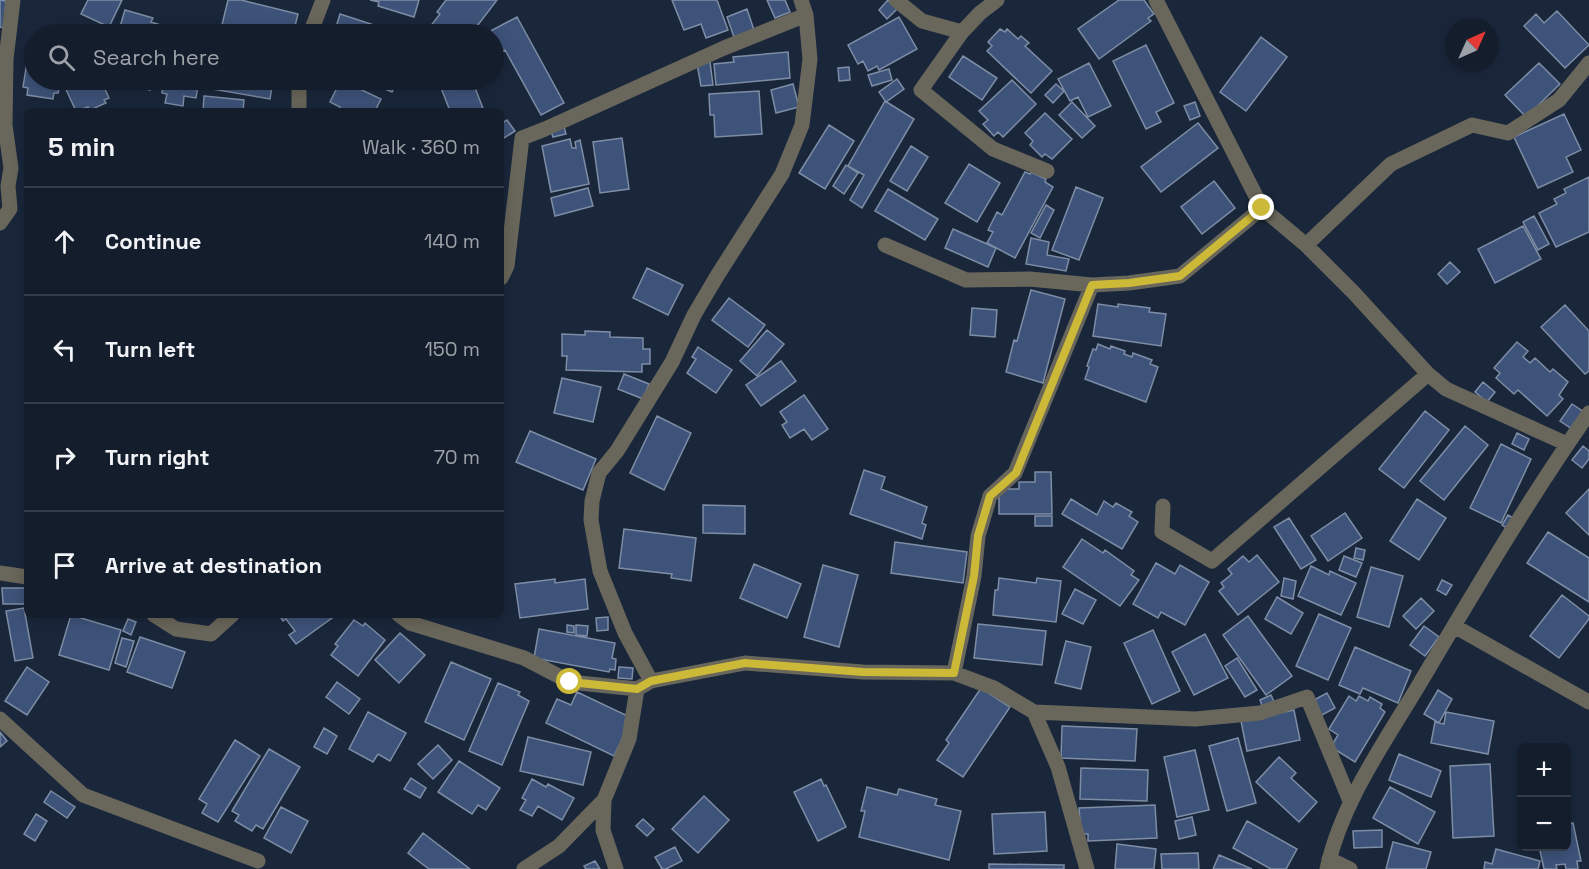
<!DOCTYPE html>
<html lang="en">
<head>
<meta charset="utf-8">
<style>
	:root { --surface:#141d2c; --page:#212a38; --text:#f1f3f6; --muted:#9da2a9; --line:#333b48 }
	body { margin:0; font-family:"Space Grotesk",sans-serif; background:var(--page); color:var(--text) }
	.controls { position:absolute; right:18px; bottom:18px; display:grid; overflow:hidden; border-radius:9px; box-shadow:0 3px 15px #0003 }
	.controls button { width:54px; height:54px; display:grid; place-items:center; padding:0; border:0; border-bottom:2px solid var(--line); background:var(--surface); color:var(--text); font:30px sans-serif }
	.compass { position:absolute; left:1445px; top:18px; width:54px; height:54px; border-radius:50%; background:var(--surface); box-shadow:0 3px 15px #0003; rotate:45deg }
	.stop { position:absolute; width:18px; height:18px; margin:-14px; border:4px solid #cdb938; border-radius:50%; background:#fff }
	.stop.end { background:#cdb938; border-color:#fff; box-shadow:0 2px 6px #0008 }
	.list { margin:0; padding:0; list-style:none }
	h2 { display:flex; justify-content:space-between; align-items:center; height:78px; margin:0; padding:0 24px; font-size:26px }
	h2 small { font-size:20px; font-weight:400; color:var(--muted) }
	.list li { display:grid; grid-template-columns:39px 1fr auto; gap:18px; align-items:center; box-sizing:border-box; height:108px; padding:0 24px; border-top:2px solid var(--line) }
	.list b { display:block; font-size:22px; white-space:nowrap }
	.list em { font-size:20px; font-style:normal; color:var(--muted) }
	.icon { flex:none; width:33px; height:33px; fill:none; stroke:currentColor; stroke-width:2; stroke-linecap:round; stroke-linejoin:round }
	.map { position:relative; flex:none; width:1589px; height:869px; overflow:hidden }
	.search { position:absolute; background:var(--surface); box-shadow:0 3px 15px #0003; left:24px; top:24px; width:480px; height:66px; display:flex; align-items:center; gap:15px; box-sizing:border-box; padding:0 21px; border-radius:33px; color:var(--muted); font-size:22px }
	.panel { position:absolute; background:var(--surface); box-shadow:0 3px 15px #0003; left:24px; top:108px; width:480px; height:510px; border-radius:9px }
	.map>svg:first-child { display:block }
</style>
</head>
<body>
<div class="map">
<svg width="1589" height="869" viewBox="0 0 1589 869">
	<rect width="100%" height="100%" fill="#1a273b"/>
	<!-- building -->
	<path fill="#3d5379" stroke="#7e8da6" stroke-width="1.5" d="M0 0 6 1 4 28 0 27Z
		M88 0H122L109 27 81 14Z
		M228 0H241L298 14 293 34 220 33Z
		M370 0H419L414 17 378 6 379 2Z
		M446 0H497L471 34H437L429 28 440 14 437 12Z
		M672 0H717L728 30 706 38 701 24 684 30Z
		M767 0H785L790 12 775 18Z
		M888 0 897 9 887 19 879 10Z
		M1119 0H1144L1154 14 1148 18 1151 21 1099 59 1078 29Z
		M747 9 754 30 734 37 727 17Z
		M125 10 153 18 151 22 167 27 165 34H125V32L119 30Z
		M1557 11 1589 45 1565 68 1524 26 1536 14 1544 23Z
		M340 14 377 26 374 34H334Z
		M517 17 564 103 541 115 505 50 494 56V34H485Z
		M899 17 917 49 879 70 877 66 868 71 863 61 858 64 848 45Z
		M386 28 401 34H383Z
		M1000 29 1005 32 1007 29 1018 39 1021 36 1029 43 1025 46 1052 71 1031 93 987 51 992 46 988 42Z
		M1261 37 1287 57 1246 111 1220 92Z
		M1146 45 1174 103 1156 112 1161 122 1146 129 1113 61Z
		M788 52 790 78 716 85 714 64 734 62 733 57Z
		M28 56 34 57V80H61L58 93H54L53 99 27 95 28 88 23 87Z
		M963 56 997 78 982 100 949 77Z
		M710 62 713 85 701 86 697 64Z
		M1089 63 1111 106 1088 117 1078 97 1070 101 1058 79Z
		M1539 63 1560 84 1526 117 1505 95Z
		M849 67 850 80 839 81 838 68Z
		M889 69 892 80 872 86 868 75Z
		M897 79 904 89 886 102 879 92Z
		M67 80H89L90 81 95 80 99 89 104 87 109 98 104 100 106 103 90 110 88 107 76 111 63 83 68 81Z
		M115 80H153L150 90Z
		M163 80H199L196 98 184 96 183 106 165 103 167 94 162 93Z
		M208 80H273L270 99 206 88Z
		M341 80 381 99 375 111H338L340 107 330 102Z
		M364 80H398L392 92Z
		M438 80H472L484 111H450Z
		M1012 80 1036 104 1003 137 998 132 994 136 983 124 988 120 979 111Z
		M793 84 799 107 776 113 771 90Z
		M1056 84 1064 91 1053 103 1045 95Z
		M759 91 762 134 715 137 714 115H710L709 94Z
		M204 96 244 100 243 111H203Z
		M885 101 914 119 862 208 850 200 864 175 848 166Z
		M1072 102 1095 126 1082 138 1059 115Z
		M1195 102 1200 116 1190 120 1184 106Z
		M1045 113 1072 139 1052 159 1045 154 1042 157 1030 145 1033 141 1025 133Z
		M1564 114 1581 150 1566 157 1573 172 1538 188 1514 137Z
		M507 120 515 131 501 140V124Z
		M1198 123 1218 148 1161 192 1141 167Z
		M829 125 854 141 825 189 799 173Z
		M564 127 566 134 553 137 551 131Z
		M622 138 629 189 600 193 593 142Z
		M570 139 572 148H576L575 142 580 140 589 184 551 192 542 146Z
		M911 146 928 157 907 191 890 181Z
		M969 164 1000 183 977 222 945 203Z
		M846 165 858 173 844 194 833 186Z
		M1025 172 1030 174 1031 172 1046 179 1045 182 1053 187 1015 258 987 243 993 232 988 230 997 212 1002 215Z
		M1589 177V232L1556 247 1539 213 1557 204 1554 199 1566 193 1564 189Z
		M1214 181 1235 208 1202 234 1181 207Z
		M1076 187 1103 198 1079 260 1052 250Z
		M588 188 593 206 555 216 551 198Z
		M888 189 938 219 925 240 875 211Z
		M1046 205 1054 210 1040 238 1031 233Z
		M1534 216 1549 244 1538 250 1523 222Z
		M1523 226 1541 259 1495 283 1478 249Z
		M953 229 996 248 988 267 945 248Z
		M1031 238 1049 242 1047 255 1069 259 1066 271 1026 264Z
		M1450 262 1460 272 1447 284 1438 274Z
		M647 268 683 285 668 315 633 298Z
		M1031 290 1065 299 1043 383 1006 372 1014 340 1017 341Z
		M729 298 765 325 748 347 712 320Z
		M1098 304 1118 307V304L1150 308 1149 312 1166 314 1161 346 1093 336Z
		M1565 305 1589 331V371L1585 374 1541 327Z
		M972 308 997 310 995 337 970 335Z
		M767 330 784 344 757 376 740 361Z
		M585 331 610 332V337L643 338V349H650V364H642V372L566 370 567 356H562V334L585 335Z
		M1517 342 1528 351 1523 357 1530 363 1535 358 1550 372 1553 369 1568 382 1559 395 1563 399 1547 416 1518 390 1514 394 1496 378 1500 373 1494 368Z
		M1098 344 1110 349 1111 346 1125 351 1124 354 1132 357 1133 353 1152 360 1150 364 1158 367 1146 402 1085 379 1089 367 1087 366 1093 349 1096 350Z
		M698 347 732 370 716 393 687 373 696 359 692 357Z
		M781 361 796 381 761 406 746 385Z
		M624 374 649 384 643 399 618 389Z
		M562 378 601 387 593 422 554 413Z
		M1483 382 1495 392 1487 402 1475 392Z
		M804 395 828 429 812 440 804 429 790 438 782 425 787 422 780 412Z
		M1572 404 1584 412 1572 429 1560 421Z
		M1425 411 1449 430 1404 488 1379 469Z
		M657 416 691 433 664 490 630 473Z
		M1465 426 1488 445 1444 500 1420 481Z
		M530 431 596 459 583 490 516 462Z
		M1517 433 1529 439 1524 450 1512 444Z
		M1501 444 1531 459 1501 523 1470 508Z
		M1583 446 1589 451V459L1582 468 1572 460Z
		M864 470 885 477 881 489 927 507 922 523 926 525 922 539 850 514Z
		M1035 472H1051L1052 514H999V489H1019V482H1035Z
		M1589 489V535L1566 513Z
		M1071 499 1097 515 1104 501 1113 507 1116 503 1132 512 1129 516 1138 522 1122 549 1062 514Z
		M1417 499 1446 518 1419 560 1390 541Z
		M703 505 745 506V534L703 533Z
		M1345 513 1362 538 1328 561 1311 536Z
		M1508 515 1518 521 1511 531 1502 525Z
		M1035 516H1052V526H1035Z
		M1289 518 1316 560 1301 569 1274 527Z
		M624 529 696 538 691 581 671 578 672 574 619 568Z
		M1548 532 1589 558V602L1527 563Z
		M1082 539 1103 553 1105 550 1134 571 1131 575 1139 580 1120 606 1063 567Z
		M895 542 967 552 963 583 891 573Z
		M1356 548 1365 550 1363 560 1354 558Z
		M1257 555 1279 582 1238 615 1219 591 1224 587 1221 583 1232 574 1228 569 1243 556 1249 562Z
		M1344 556 1362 563 1356 577 1339 570Z
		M1156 563 1175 574 1180 565 1209 582 1185 625 1161 612 1158 618 1133 604Z
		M754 564 801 584 787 618 740 598Z
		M823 565 858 575 839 647 804 637Z
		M1311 566 1329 575 1330 571 1356 583 1341 615 1298 596Z
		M1371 567 1403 576 1389 627 1357 617Z
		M999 578 1036 583 1037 578 1061 581 1056 622 993 615 995 590H998Z
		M1284 578 1296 581 1293 599 1281 596Z
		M555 579V583L585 579 588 609 520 618 515 584Z
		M1442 580 1452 585 1446 595 1437 590Z
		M2 588H27V604H3Z
		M1075 589 1096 600 1083 624 1062 614Z
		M1562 595 1589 616V619L1559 658 1530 636Z
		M1277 597 1303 613 1291 634 1265 619Z
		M1421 598 1434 611 1416 629 1403 616Z
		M24 608 33 658 15 661 6 611Z
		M1319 614 1351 628 1328 680 1296 666Z
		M71 615 121 630 109 670 59 655Z
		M279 615H330L332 618 296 644 289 635 295 631 286 619 283 621Z
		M1248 616 1292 676 1266 695 1223 635Z
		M608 617V630L597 631 596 618Z
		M128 619 136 622 131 635 123 631Z
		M354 620 363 626 365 623 385 640 358 676 331 655 338 646 335 644Z
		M978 624 1046 631 1042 665 974 658Z
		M567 625 574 626V633L567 632Z
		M576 625 588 626 587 636 576 635Z
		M1424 626 1439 637 1425 656 1410 645Z
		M539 629 615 643 612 658 616 659 615 670 610 669 609 672 534 658Z
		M1153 630 1180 691 1152 704 1124 643Z
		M400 633 425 655 399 683 375 660Z
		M1205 634 1228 678 1194 695 1172 652Z
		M140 637 185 652 172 688 127 672Z
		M122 638 134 641 126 667 115 663Z
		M1066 641 1091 647 1081 689 1055 683Z
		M1355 647 1411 671 1398 703 1363 688 1360 694 1339 685Z
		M1237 658 1257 690 1245 697 1225 666Z
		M451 662 491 679 464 740 425 722Z
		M27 667 49 682 27 715 5 701Z
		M619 667 633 668 632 679 618 678Z
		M337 682 360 699 349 714 326 697Z
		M498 683 520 692 518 695 529 701 502 765 469 751Z
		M981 688 1010 707 963 777 937 760 949 743 946 740Z
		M1438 690 1452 699 1439 723 1424 714Z
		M577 692 632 718 614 756 546 723 557 699 571 705Z
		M1327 693 1335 708 1320 716 1312 701Z
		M1271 695 1276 706 1264 711 1260 700Z
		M1349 696 1356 701 1359 696 1368 701 1370 697 1382 704 1380 708 1385 712 1355 762 1331 747 1338 735 1329 729Z
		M1294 710 1300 740 1247 751 1241 721Z
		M368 712 406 733 390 761 378 754 373 762 349 749Z
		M1446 712 1494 721 1488 754 1431 743 1435 722 1444 724Z
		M1062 726 1137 729 1135 761 1061 758Z
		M324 728 337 736 327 754 314 747Z
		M0 732 7 741 0 747Z
		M528 737 591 752 583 785 520 771Z
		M1238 738 1256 803 1227 811 1209 746Z
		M235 740 260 756 218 822 202 813 207 804 199 799Z
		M438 745 452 760 433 779 418 764Z
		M269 749 300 767 263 829 256 825 252 831 235 821 239 815 232 811Z
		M1195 750 1209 810 1177 817 1164 757Z
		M1399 754 1441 771 1431 797 1389 780Z
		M1279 757 1296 773 1291 778 1317 802 1299 822 1256 782Z
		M459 761 500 788 486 810 478 805 472 814 438 792Z
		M1490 764 1494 836 1453 838 1450 766Z
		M1081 768 1148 770 1147 801 1080 799Z
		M411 778 426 788 420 798 404 789Z
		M532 779 546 787 548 784 574 798 562 820 538 806 532 816 520 810 526 800 522 798Z
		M821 779 824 786 826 785 846 827 818 841 794 792Z
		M867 787 897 795 899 789 937 799 935 805 961 811 949 860 859 837 865 811H861Z
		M1390 787 1435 812 1418 844 1373 818Z
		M51 791 75 807 67 818 44 802Z
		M704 796 729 820 698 853 672 829Z
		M1155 805 1157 838 1088 841V834H1081L1079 808Z
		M281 807 308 821 291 853 264 838Z
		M1045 812 1047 851 994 854 992 814Z
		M36 814 47 821 35 841 24 834Z
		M1192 817 1196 835 1179 839 1175 821Z
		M643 819 654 829 647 836 636 826Z
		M1247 821 1297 849 1286 869H1271L1233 848Z
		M1573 823 1581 861H1577L1578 869H1566L1565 864 1556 865 1557 869H1544L1539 846H1566V824Z
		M1382 830V847L1354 848 1353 831Z
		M423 833 470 869H429L408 853Z
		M1393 842 1431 852 1426 869H1386Z
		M1117 844 1156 849 1154 869H1115Z
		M675 847 682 861 666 869H662L655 857Z
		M1496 849 1540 861 1538 869H1484L1485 862 1492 864Z
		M1198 853 1199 869H1162L1161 854Z
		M1219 855 1252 869H1213Z
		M595 861 600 869H586L584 866Z
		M989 864 1064 865V869H989Z"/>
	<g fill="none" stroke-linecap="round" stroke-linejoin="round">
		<!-- street -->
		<path stroke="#69675b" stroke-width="15" d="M896 0 922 21 962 32 980 13 997 0
			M1156 0 1262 208 1306 245 1354 293 1428 374 1446 389 1567 444
			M962 32 921 90 993 149 1047 171
			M310 34 323 0
			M299 80V111
			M0 223 10 209 8 186 11 168 5 125 6 59 13 0
			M885 245 966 280 1030 279 1092 285 1129 283 1180 276 1262 208
			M1306 245 1391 164 1472 125 1508 133 1559 100 1589 63
			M501 278 507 266 522 138 545 129 724 48 806 15
			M1163 506 1162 532 1212 561 1428 374
			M0 573 27 577
			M154 615 176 629 211 634 232 615
			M399 615 410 623 524 658 570 682 637 689
			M1454 626 1589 702
			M954 673 974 576 978 536 990 496 1015 473 1092 285
			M651 681 625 633 600 571 591 520 592 501 599 473 617 451 672 362 694 315 717 276 782 174 802 125 810 59 806 15 801 0
			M1034 712 1058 767 1087 869
			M0 719 83 795 258 861
			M604 800 603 830 616 869
			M1329 859 1350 869
			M524 869 559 846 604 800 629 739 637 689 651 681 745 663 863 672 954 673 994 688 1034 712 1195 719 1260 713 1307 697 1350 801
			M1327 869C1342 801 1385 742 1420 683 1474 592 1528 500 1589 413"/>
	</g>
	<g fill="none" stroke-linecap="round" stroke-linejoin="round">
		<!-- route -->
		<path stroke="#cdb938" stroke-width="8" d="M570 682 637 689 651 681 745 663 863 672 954 673 974 576 978 536 990 496 1016 473 1092 285 1129 283 1180 276 1262 208"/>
	</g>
</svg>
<div class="controls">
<button>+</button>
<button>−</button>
</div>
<svg class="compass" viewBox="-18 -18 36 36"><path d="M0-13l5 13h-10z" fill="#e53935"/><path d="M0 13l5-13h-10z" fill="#9da2a9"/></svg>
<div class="stop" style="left:570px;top:682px"></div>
<div class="stop end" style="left:1262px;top:208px"></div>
<div class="search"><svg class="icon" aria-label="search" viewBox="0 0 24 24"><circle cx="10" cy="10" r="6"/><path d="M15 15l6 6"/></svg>Search here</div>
<section class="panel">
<h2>5 min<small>Walk · 360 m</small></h2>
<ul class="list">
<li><svg class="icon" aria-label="ahead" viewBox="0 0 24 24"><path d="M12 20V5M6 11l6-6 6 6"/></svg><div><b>Continue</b></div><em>140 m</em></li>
<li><svg class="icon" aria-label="left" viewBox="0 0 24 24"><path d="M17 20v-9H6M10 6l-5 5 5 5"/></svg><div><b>Turn left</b></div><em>150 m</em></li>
<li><svg class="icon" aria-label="right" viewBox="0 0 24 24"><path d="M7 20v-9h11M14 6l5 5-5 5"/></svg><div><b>Turn right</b></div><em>70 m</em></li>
<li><svg class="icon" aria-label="arrive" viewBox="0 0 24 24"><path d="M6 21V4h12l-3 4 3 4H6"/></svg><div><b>Arrive at destination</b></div></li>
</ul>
</section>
</div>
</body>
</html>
